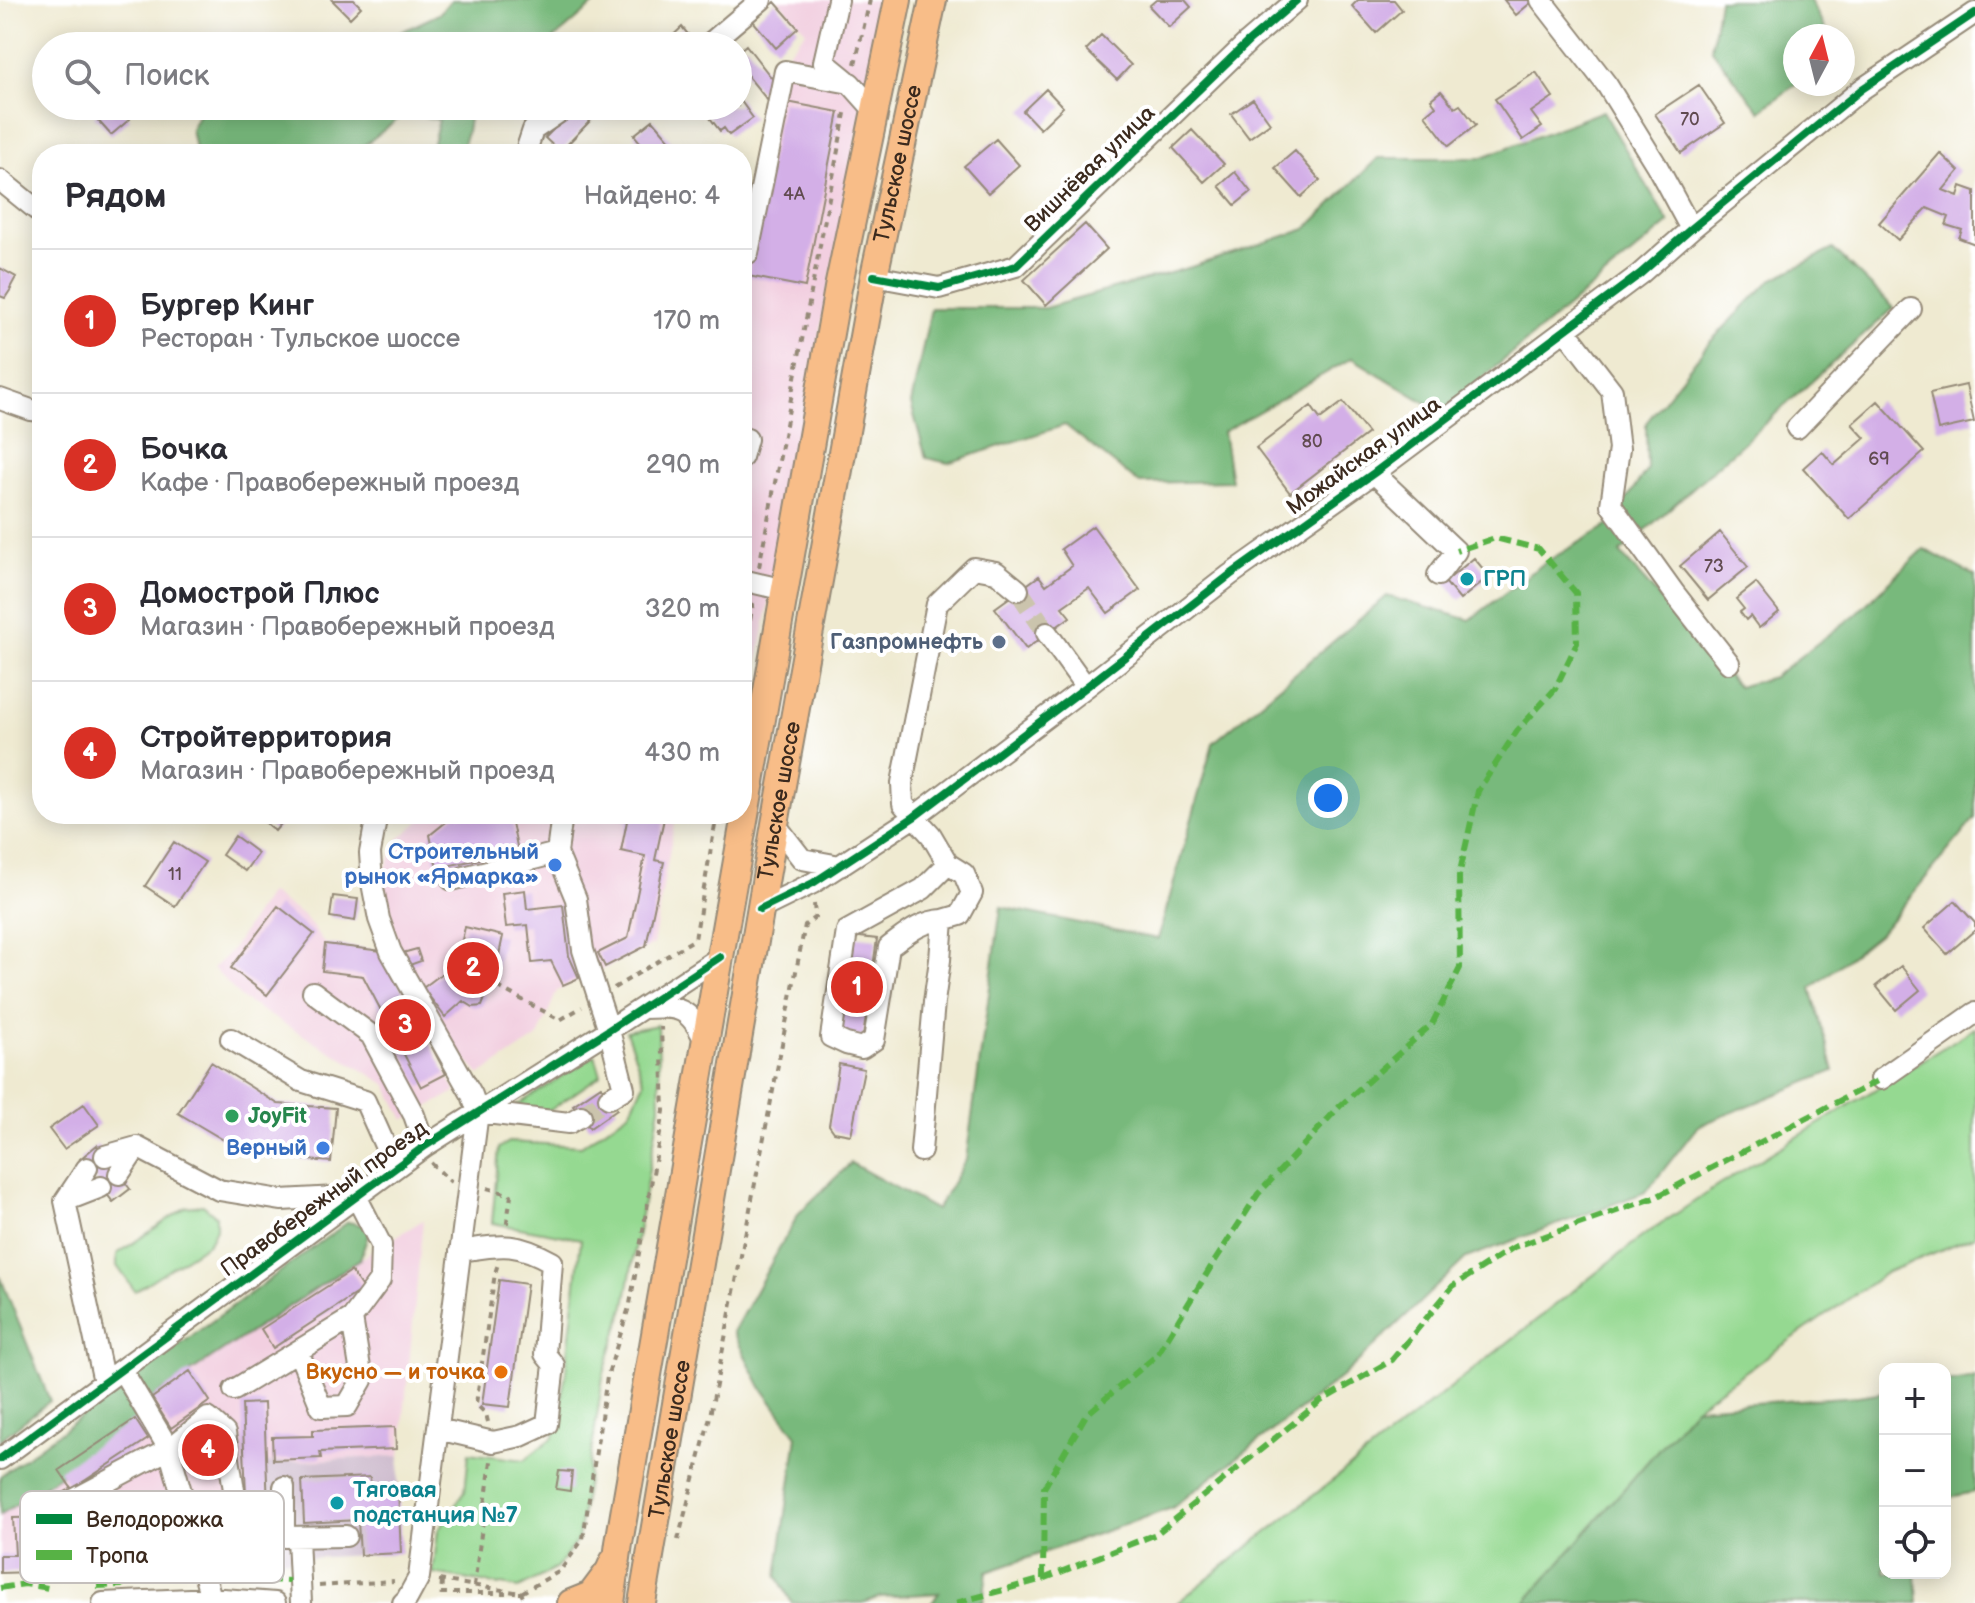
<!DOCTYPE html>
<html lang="ru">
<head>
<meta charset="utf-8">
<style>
	:root { --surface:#fff; --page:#f7f7f7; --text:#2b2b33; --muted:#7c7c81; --line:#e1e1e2; --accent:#d93025 }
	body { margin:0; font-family:"Balsamiq Sans",sans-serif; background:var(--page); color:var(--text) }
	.controls { position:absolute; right:24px; bottom:24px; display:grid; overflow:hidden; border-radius:16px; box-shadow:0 4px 20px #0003 }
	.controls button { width:72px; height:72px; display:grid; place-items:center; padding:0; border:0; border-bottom:2px solid var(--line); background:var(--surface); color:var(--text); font:40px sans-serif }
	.compass { position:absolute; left:1783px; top:24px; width:72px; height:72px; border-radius:50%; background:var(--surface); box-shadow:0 4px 20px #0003; rotate:7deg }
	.you { position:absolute; left:1328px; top:798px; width:28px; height:28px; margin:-20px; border:6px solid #fff; border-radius:50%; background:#1a73e8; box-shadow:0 0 0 12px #1a73e833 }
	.badge { display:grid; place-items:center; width:52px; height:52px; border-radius:50%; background:var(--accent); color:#fff; font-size:26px; font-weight:700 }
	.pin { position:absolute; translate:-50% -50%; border:4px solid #fff; box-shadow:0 2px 8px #0006 }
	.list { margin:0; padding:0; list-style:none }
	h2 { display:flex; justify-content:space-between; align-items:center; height:104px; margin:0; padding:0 32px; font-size:34px }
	h2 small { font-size:26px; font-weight:400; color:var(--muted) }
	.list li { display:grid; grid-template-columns:52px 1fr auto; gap:24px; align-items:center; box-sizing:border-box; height:144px; padding:0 32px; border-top:2px solid var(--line) }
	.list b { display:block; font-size:30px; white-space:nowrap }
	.list p { margin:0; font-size:26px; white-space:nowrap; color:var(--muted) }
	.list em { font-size:26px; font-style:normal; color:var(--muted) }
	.icon { flex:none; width:44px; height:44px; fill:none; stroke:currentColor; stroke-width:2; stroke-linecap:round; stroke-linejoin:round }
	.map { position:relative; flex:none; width:1975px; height:1603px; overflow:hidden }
	.search { position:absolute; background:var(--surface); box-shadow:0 4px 20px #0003; left:32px; top:32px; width:720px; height:88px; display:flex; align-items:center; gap:20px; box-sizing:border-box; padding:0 28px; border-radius:44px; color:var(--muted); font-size:30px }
	.panel { position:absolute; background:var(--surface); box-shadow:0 4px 20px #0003; left:32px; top:144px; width:720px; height:680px; border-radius:32px }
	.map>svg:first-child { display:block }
</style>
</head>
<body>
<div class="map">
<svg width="1975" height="1603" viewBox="0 0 1975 1603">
	<rect width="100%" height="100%" fill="#fff"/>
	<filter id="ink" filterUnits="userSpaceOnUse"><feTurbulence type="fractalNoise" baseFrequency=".0125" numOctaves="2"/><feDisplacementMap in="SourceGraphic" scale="16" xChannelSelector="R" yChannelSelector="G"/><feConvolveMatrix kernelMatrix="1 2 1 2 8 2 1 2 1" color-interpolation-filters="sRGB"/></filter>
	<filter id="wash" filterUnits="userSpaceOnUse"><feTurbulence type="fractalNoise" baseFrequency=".006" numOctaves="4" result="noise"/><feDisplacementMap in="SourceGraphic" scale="32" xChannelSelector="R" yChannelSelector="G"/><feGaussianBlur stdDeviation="1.8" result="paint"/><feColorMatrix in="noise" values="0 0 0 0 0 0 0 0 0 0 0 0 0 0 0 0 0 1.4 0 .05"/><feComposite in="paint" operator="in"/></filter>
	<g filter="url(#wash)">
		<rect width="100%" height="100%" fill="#efead1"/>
		<!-- built -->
		<path fill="#f2cfe0" d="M778 0H883L752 691 742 689V260L777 85 787 53 806 31Z
			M420 814H676L653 945 557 991 538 1037 480 1075 453 1047 398 944 383 874 399 839 422 819Z
			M269 893 305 917 325 944 382 951 456 1092 404 1120 386 1084 242 999 213 968 231 951Z
			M423 1220 400 1456 266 1463 270 1560 101 1570 0 1573V1502L190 1371 360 1259Z"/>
		<!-- industrial -->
		<path fill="#cfbdcf" d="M400 1456 398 1490 401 1553 270 1560 266 1463Z"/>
		<!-- green -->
		<path fill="#95d991" stroke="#688258" stroke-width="2" d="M658 1025 660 1107 625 1305 603 1377 578 1539 557 1568 519 1588 433 1574 438 1530 465 1491 469 1453 524 1460 554 1437 565 1379 581 1239 492 1223 499 1148 509 1142 581 1146 630 1112 644 1082 626 1031Z
			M1975 1028V1236L1887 1272 1695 1407 1525 1603H1177L1643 1236 1719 1185Z
			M595 1055 601 1075 550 1110 532 1111 516 1106Z
			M203 1205 216 1216V1229L209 1243 135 1291 117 1266V1254L186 1207Z"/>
		<!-- forest -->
		<path fill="#78b97b" stroke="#5a724c" stroke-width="2" d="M451 0H599L546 46H372L439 14Z
			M1719 0H1810L1829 36H1795L1796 84 1760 111 1711 49Z
			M203 106H471L467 131 460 154H430L439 120 407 112 353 154H196L191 129Z
			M1603 111 1669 223 1441 412 1352 358 1223 432 1231 481 1139 483 1065 425 948 463 926 458 911 404 931 308H1045L1191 267 1306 229 1378 158H1480Z
			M1833 249 1894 308 1620 553 1738 687 1773 677 1856 614 1924 549 1975 576V818L1881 932 1811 988 1834 1071 1698 1126 1646 1192 1466 1258 1344 1375 1172 1508 987 1572 983 1603H931L939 1593 880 1597 863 1603H792L777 1576 797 1436 761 1387 733 1332 799 1213 851 1163 936 1210 966 1160 1001 907 1158 939 1213 743 1387 596 1470 620 1544 563 1609 525 1647 470 1646 423 1709 343 1771 280Z
			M348 1222 371 1227 360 1259 152 1398 148 1417 0 1515V1476Z
			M0 1276 50 1401 0 1440Z
			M1975 1377V1492L1945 1498V1382Z
			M1885 1392V1573H1916L1918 1603H1525L1695 1407 1858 1396Z"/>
		<g id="blocks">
			<!-- building -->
			<path fill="#d3afe7" d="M332 0H354L361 7 350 18Z
				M1156 0H1185L1191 7 1169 27 1149 6Z
				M1358 0H1394L1402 10 1376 33 1352 6Z
				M1504 0H1534L1516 15Z
				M775 2 798 28 776 48 753 21Z
				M682 27 696 44 694 46H671L667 41Z
				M1101 35 1131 65 1117 80 1086 50Z
				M746 45 777 85 772 106 738 64V52Z
				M1536 72 1553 97 1531 112 1542 127 1523 140 1495 99Z
				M1699 85 1725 123 1681 153 1655 114Z
				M1046 89 1063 107 1040 129 1023 111Z
				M1441 91 1455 108 1460 105 1476 125 1449 146 1425 115 1436 106 1431 99Z
				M738 97 753 118 729 135 724 128 720 131 701 106H738Z
				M1253 99 1270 123 1249 138 1231 114Z
				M782 101 839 112 805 287 748 276Z
				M576 106 591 120 560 152 545 138Z
				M105 107 111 114 119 107 130 119 111 135 94 116Z
				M653 120 676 147 668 154H650L634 135Z
				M1192 130 1224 164 1204 182 1173 148Z
				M996 139 1019 165 988 193 964 166Z
				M1295 151 1320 180 1301 197 1275 168Z
				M1940 153 1959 171 1943 190 1958 196 1961 186 1975 191V244L1959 238 1962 230 1946 225 1949 217 1927 208 1898 240 1879 223Z
				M1235 172 1251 192 1235 205 1219 186Z
				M1085 224 1107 249 1046 305 1024 280Z
				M0 268 16 277 10 288 11 289 5 298 0 296Z
				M1966 385 1974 422 1938 430 1930 393Z
				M1878 401 1924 452 1849 519 1803 468 1822 451 1834 465 1865 438 1852 424Z
				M1343 402 1368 433 1290 493 1256 448 1311 406 1320 419Z
				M1093 526 1140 590 1108 613 1089 588 1062 607 1070 617 1026 649 995 608 1039 576 1046 585 1072 566 1061 549Z
				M1720 532 1748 567 1708 600 1680 566Z
				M1474 558 1489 576 1460 600 1445 582Z
				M1756 583 1779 612 1759 628 1750 616 1746 620 1740 612 1744 609 1736 599Z
				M255 814H289L275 831Z
				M456 814H472L473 818 484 816 483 814H510L518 851 437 868 430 835Z
				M602 814H665L655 860 664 862 646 946 605 967 598 953 628 938 645 856 621 851 627 821Z
				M235 836 258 853 245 871 222 855Z
				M174 842 205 862 175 906 145 886Z
				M525 890 527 909 563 905 569 956 579 978 563 985 551 961 532 963 528 925 506 927 502 893Z
				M333 896 358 899 355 921 330 917Z
				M1955 901 1975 923V930L1947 954 1924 928Z
				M278 906 314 934 267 995 231 968Z
				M465 927 503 936 495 974 480 987 485 998 482 1006 473 1007 463 1001 445 1017 423 988 457 962Z
				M851 936 877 939 863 1037 837 1034Z
				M325 944 382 951 446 1074 421 1087 363 976 322 971Z
				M417 949 421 961 404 967 399 954Z
				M1901 966 1920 990 1896 1010 1876 986Z
				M211 1062 278 1104 336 1108 331 1162 249 1155 178 1113Z
				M839 1064 864 1069 851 1135 834 1132 829 1125Z
				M601 1086 617 1109 590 1128 573 1105Z
				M84 1104 99 1125 64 1149 49 1129Z
				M97 1145 130 1189 113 1202 80 1159Z
				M351 1271 363 1289 273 1348 261 1329Z
				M499 1280 527 1284 510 1407 482 1404Z
				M190 1371 210 1401 171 1428 152 1398Z
				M264 1403 270 1560 249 1561 242 1404Z
				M135 1419 148 1439 72 1489 59 1470Z
				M395 1427 396 1449 320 1452 321 1458 273 1460 272 1437 313 1436V1430Z
				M559 1471 572 1472 570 1491 556 1489Z
				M370 1477 371 1487H380V1491L398 1490 401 1553 360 1555 358 1520 304 1523 302 1480Z
				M100 1516 101 1570 0 1573V1555H15L13 1518Z"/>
		</g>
	</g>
	<g filter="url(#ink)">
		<use href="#blocks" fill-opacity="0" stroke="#958a78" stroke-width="2"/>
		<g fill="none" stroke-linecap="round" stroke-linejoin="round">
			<!-- minor-tunnel -->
			<path stroke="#cbc4ad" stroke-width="20" stroke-dasharray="20 10" stroke-linecap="butt" d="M1018 590 1047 633
				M581 1116 609 1098"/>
			<defs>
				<path id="minor" d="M838 0 824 62 846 80
					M1541 0 1607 85 1657 166 1691 229
					M707 46 761 0
					M525 154 533 130 568 106
					M0 180 42 214
					M748 253 785 71 850 83 875 111
					M874 276 939 288 1016 266 1248 42 1297 0
					M1565 330 1612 391 1619 449 1611 505 1675 594 1729 663
					M0 399 31 410 42 411
					M1797 428 1911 309
					M742 457 747 439
					M1374 473 1456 551 1438 575
					M742 580 785 590
					M1047 633 1086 687
					M377 814 370 853 372 883 379 919 391 952 472 1095 478 1112 419 1577 407 1599 403 1603
					M775 824 802 859 840 866
					M557 853 562 814
					M452 880 557 853 576 899 583 950 609 1030 624 1089 609 1098
					M760 909 813 883 914 817 1086 687 1230 575 1374 473 1640 274 1691 229 1862 89 1975 13
					M943 920C921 921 907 934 889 947L874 1040 862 1048 846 1044 831 1037 847 931 923 889 948 864
					M313 992 371 1035 414 1115 425 1146
					M643 1008C679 1006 689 1007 705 1041
					M231 1039 301 1081 365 1101 395 1168
					M1881 1079 1975 1013
					M478 1112 569 1123 581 1116
					M921 1151 934 1002 940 960 943 920 960 915 972 893 964 874 948 864 931 835 903 804 902 783 937 604 974 568 996 572 1018 590
					M105 1156 137 1147
					M119 1174 137 1147 219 1190 281 1200 356 1196 381 1245 380 1280 352 1318 234 1390
					M101 1187 65 1201 104 1382
					M65 1201 87 1168
					M298 1351 321 1407 347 1406 362 1380 352 1318
					M122 1370 169 1449 208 1418 225 1433 234 1490
					M438 1429 493 1442 521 1436 547 1424 554 1365 545 1354 552 1262C515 1241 501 1245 460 1251
					M0 1459 425 1146 609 1030 720 957
					M284 1487V1537L346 1536
					M56 1509 169 1449 211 1598
					M298 1537 301 1603
					M115 1541 193 1537
					M103 1603 211 1598 275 1603"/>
				<g id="major">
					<path d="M571 1603 591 1595 609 1571 613 1562"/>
					<path d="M611 1603 619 1543 720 957 838 288 898 0"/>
					<path id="s1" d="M642 1603 775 824 874 276 933 0"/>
				</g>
			</defs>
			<!-- minor casing -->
			<use href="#minor" stroke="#958a78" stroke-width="24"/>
			<!-- major casing -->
			<use href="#major" stroke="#958a78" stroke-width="30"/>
			<!-- path -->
			<path stroke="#958a78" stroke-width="4" stroke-dasharray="6 6" stroke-linecap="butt" d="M855 64 870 0
				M759 567 846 108
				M742 667 753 603
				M487 981 560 1020 582 1007
				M614 988 695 939 717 814
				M431 1163 451 1182
				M487 1188 511 1195 506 1229
				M488 1422 486 1414 476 1404 495 1273 498 1264
				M678 1540 709 1421 805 925 815 917 814 903
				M439 1580 521 1593 560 1571 583 1539 607 1377 630 1304 664 1111 661 1027
				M442 1581 441 1593H506
				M319 1586 394 1581
				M474 1586 491 1461
				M519 1593H521L526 1603"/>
			<!-- minor -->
			<use href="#minor" stroke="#fff" stroke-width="20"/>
			<!-- major -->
			<use href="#major" stroke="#f8bd88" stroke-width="26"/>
			<!-- quiet -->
			<path stroke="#57b245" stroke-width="6" stroke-dasharray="12 6" stroke-linecap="butt" d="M231 1578 289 1581
				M1043 1579 1044 1488 1086 1415 1157 1355 1209 1270 1258 1194 1340 1106 1432 1024 1460 968 1459 876 1478 791 1517 731 1555 689 1577 643 1576 593 1539 549 1495 538 1456 551
				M97 1586 121 1585 125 1582
				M0 1588 25 1584 48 1588
				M956 1603 1043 1579 1156 1534 1321 1401 1392 1360 1453 1286 1514 1247 1656 1197 1881 1079"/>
			<defs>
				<path id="cycleway" d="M874 276 939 288 1016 266 1248 42 1297 0
					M760 909 813 883 914 817 1086 687 1230 575 1374 473 1640 274 1691 229 1862 89 1975 13
					M0 1459 425 1146 609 1030 720 957"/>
			</defs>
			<!-- cycleway casing -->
			<use href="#cycleway" stroke="#fff" stroke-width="13"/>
			<!-- cycleway -->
			<use href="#cycleway" stroke="#00873e" stroke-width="8"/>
		</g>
	</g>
	<!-- markers -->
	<g fill="#0f9aa8" stroke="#fff" stroke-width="3">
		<circle cx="1467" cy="579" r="8"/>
		<circle cx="337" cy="1503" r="8"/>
	</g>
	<circle fill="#5c6f8a" stroke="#fff" stroke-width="3" cx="999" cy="642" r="8"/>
	<g fill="#3f7fe0" stroke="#fff" stroke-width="3">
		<circle cx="555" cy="865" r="8"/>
		<circle cx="323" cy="1148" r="8"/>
	</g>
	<circle fill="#2e9e5b" stroke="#fff" stroke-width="3" cx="232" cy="1116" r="8"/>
	<circle fill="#e8710a" stroke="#fff" stroke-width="3" cx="501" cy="1372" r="8"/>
	<g text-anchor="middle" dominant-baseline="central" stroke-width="8" stroke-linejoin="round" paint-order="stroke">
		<!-- number labels -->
		<g font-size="18" fill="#614b50">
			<text x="1690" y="119">70</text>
			<text x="794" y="194">4А</text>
			<text x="1312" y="441">80</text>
			<text x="1879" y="459">69</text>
			<text x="1714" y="566">73</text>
			<text x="175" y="874">11</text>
		</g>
		<!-- street labels -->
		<g font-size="22" fill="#3b2a1e" stroke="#fff">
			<text stroke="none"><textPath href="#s1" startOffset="1462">Тульское шоссе</textPath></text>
			<text transform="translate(1090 169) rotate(-44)">Вишнёвая улица</text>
			<text transform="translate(1364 456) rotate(-36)">Можайская улица</text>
			<text stroke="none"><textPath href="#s1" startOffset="814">Тульское шоссе</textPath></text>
			<text transform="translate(324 1199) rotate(-36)">Правобережный проезд</text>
			<text stroke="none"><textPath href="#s1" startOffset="166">Тульское шоссе</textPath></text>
		</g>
		<!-- culture labels -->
		<g font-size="22" font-weight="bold" fill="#0d838f" stroke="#fff" text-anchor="start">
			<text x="1483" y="579">ГРП</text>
			<text x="353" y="1490">Тяговая<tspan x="353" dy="25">подстанция №7</tspan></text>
		</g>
		<!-- service labels -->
		<g font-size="22" font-weight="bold" fill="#4e5e75" stroke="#fff" text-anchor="end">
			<text x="983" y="642">Газпромнефть</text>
		</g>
		<!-- shop labels -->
		<g font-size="22" font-weight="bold" fill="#366cbe" stroke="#fff" text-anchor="end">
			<text x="539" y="852">Строительный<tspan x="539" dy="25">рынок «Ярмарка»</tspan></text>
			<text x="307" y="1148">Верный</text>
		</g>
		<!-- leisure labels -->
		<g font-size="22" font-weight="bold" fill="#27864d" stroke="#fff" text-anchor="start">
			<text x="248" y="1116">JoyFit</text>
		</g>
		<!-- food labels -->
		<g font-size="22" font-weight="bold" fill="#c56008" stroke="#fff" text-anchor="end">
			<text x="485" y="1372">Вкусно — и точка</text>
		</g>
	</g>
	<!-- legend -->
	<rect x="20" y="1491" width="264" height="92" rx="12" fill="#fff" stroke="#c4bfbc" stroke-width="2"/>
	<rect x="36" y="1514" width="36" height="10" fill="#00873e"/>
	<rect x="36" y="1550" width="36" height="10" fill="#57b245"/>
	<g font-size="22" fill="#3b2a1e">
		<text x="86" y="1527">Велодорожка</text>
		<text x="86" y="1563">Тропа</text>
	</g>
</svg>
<div class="controls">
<button>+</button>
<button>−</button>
<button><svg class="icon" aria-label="locate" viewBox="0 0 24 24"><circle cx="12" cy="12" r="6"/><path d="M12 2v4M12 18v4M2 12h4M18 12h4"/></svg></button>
</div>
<svg class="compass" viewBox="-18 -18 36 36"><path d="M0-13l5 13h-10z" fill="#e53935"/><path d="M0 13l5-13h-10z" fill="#7c7c81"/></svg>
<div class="you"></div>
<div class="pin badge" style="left:857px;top:987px">1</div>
<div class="pin badge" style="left:473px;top:968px">2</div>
<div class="pin badge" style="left:405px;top:1025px">3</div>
<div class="pin badge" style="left:208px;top:1450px">4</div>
<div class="search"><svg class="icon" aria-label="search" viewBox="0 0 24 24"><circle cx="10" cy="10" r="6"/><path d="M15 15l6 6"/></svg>Поиск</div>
<section class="panel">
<h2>Рядом<small>Найдено: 4</small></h2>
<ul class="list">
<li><span class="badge">1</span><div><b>Бургер Кинг</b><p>Ресторан · Тульское шоссе</p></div><em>170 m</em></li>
<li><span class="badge">2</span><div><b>Бочка</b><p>Кафе · Правобережный проезд</p></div><em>290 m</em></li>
<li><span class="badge">3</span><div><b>Домострой Плюс</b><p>Магазин · Правобережный проезд</p></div><em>320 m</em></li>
<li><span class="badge">4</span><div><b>Стройтерритория</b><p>Магазин · Правобережный проезд</p></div><em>430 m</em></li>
</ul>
</section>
</div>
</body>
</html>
